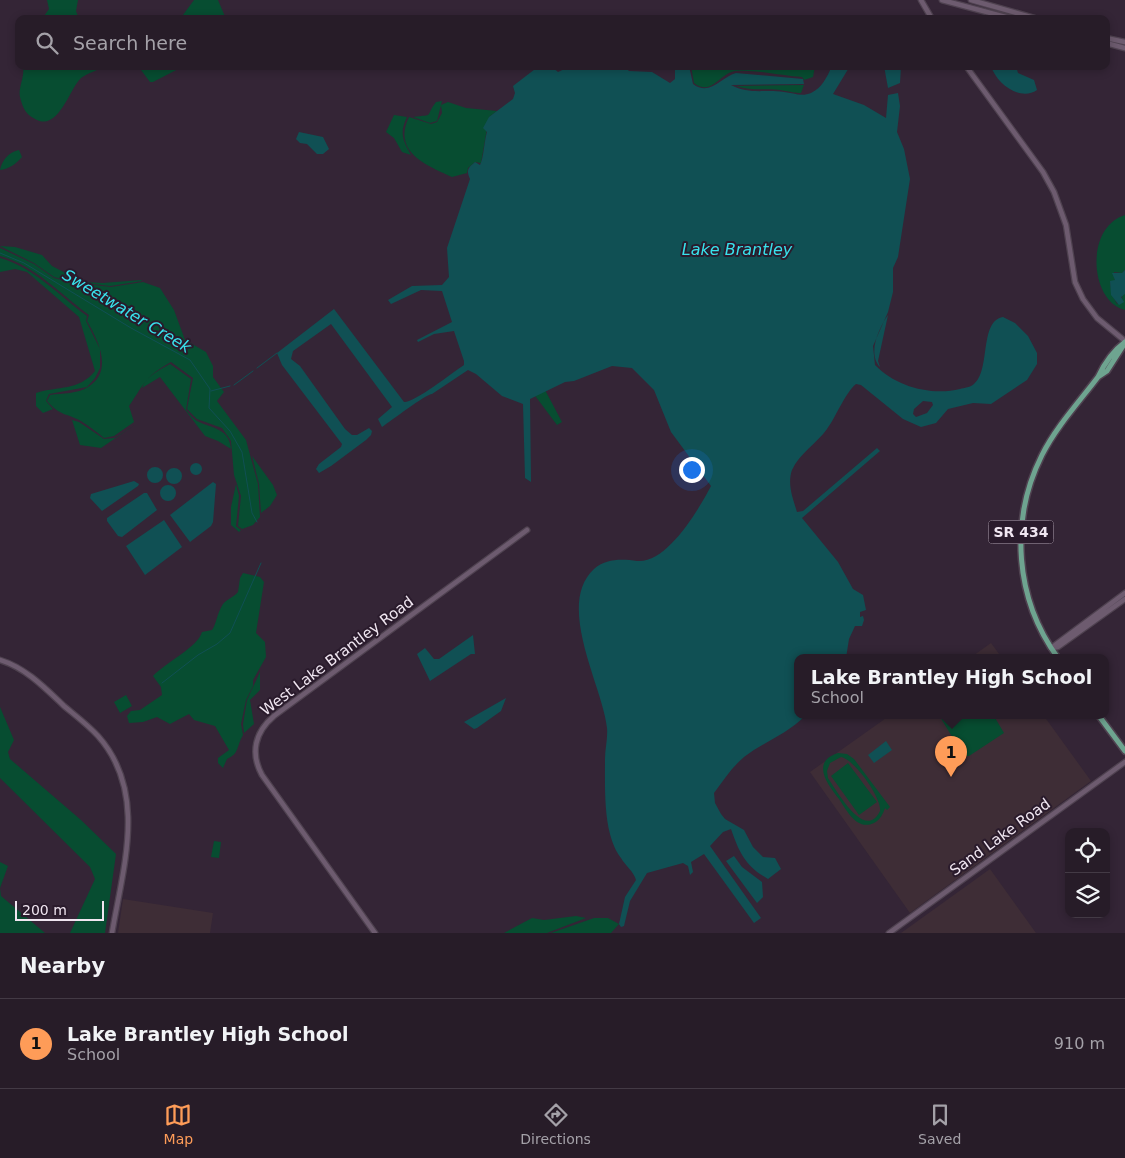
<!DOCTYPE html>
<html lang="en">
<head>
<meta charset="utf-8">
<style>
	:root { --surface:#271c28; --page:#2f2530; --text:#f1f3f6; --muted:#a4a1a8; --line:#433a45; --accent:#fe9c58 }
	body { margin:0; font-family:"DejaVu Sans",sans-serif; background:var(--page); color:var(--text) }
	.controls { position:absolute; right:15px; bottom:15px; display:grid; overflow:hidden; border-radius:10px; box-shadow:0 2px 8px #0003 }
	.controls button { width:45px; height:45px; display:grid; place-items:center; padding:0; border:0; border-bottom:1px solid var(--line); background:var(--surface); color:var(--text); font:25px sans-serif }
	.scale { position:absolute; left:15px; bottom:12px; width:89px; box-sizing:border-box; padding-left:5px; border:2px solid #f0e6f1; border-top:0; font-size:14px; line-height:18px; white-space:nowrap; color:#f0e6f1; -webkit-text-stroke:4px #2a1b2c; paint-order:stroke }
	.you { position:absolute; left:691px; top:469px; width:18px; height:18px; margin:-12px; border:4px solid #fff; border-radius:50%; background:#1a73e8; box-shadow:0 0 0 8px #1a73e833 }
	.badge { display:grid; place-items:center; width:32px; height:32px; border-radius:50%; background:var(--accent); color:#111; font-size:16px; font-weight:700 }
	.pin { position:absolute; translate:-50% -41px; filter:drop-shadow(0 1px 2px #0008) }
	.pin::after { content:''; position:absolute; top:26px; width:18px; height:15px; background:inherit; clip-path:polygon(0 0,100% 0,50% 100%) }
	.popup { position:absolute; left:794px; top:654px; width:315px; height:65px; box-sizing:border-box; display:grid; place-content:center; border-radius:10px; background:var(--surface); filter:drop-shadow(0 1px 4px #0005); font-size:16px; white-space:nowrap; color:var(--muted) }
	.popup b { font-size:19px; color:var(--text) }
	.popup::after { content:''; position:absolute; left:50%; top:100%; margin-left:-10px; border:10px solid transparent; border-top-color:var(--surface) }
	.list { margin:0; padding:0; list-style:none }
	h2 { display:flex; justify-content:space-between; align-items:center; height:65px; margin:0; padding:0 20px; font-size:21px }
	h2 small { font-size:16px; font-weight:400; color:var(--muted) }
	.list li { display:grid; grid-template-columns:32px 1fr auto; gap:15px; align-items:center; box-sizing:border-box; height:90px; padding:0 20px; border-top:1px solid var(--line) }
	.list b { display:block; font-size:19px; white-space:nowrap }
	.list p { margin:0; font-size:16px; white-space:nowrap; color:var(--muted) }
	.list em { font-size:16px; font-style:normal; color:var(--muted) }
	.icon { flex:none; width:28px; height:28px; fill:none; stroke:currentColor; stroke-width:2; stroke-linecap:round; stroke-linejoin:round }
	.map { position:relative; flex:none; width:1125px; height:933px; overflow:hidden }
	.search { position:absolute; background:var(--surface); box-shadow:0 2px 8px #0003; left:15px; right:15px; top:15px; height:55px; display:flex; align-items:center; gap:12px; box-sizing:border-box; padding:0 18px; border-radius:10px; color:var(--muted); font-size:19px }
	.sheet { height:155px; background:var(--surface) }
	nav { display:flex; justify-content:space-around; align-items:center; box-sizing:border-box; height:70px; border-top:1px solid var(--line); background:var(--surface); font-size:14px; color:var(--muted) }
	nav a { display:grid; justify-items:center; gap:2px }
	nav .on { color:var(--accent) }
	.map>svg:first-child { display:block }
</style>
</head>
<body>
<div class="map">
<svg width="1125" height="933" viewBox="0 0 1125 933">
	<rect width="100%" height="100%" fill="#342536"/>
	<!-- education -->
	<path fill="#3e2d36" d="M991 643 1002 658H970Z
		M889 716H1044L1091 781 910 913 810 772Z
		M990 869 1036 933H901Z
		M123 899 213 913 210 933H118Z"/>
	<!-- green -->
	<path fill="#074d31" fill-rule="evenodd" d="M47 0H78L76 11 79 19H42L49 9Z
		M194 0H218L226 19H180Z
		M23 66H106C98 70 88 73 81 78 70 88 59 130 37 120 26 115 23 109 20 97 18 87 25 77 23 66Z
		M138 66H184L153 82H150Z
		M691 66H815L813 77 804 80 802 77C782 76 754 69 735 71 720 73 711 97 694 83Z
		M804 85 801 93C795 93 792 92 785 91 769 87 753 92 736 86Z
		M442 101 437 121 430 123 413 117C436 114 424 118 436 102Z
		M448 102 466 108 497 111 489 117 481 163 475 162 468 168 467 173 452 177C426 165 392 152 409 117L431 124 437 122 442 113 441 105Z
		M394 115 407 117C399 133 403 141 411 155L402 152 394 138 386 132Z
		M19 150 22 157C16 164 9 169 0 170 2 160 9 152 19 150Z
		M1125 215V270L1122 273 1114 272 1115 281H1110C1111 291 1112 295 1117 304L1122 299V295L1125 294V310C1089 301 1085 227 1125 215Z
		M0 246 15 247 42 255 52 266 83 282 103 283 141 280 142 281 110 286 69 281 54 277 34 263Z
		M0 248 34 264 54 278 69 282 111 287 143 282 160 288 174 310 185 340 206 352 213 366V377L224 392 217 401 246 440 258 484 260 517 253 525 242 529 238 526 241 496 234 475 231 441 222 428 197 419 187 409 193 378 171 362C144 377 145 383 129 406L134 422 114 436 104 438C97 432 89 426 81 421 66 413 60 416 47 401L50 395C62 393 78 394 88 387 114 371 98 340 87 321L89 315C60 294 36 266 0 256Z
		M0 258C35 268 58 295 87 316L86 321 100 349V368L95 378 87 387 49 394 46 401 53 409 43 413 36 406V393C58 386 79 391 95 371L79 317 27 272 15 269 0 272Z
		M170 364 191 379 186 410C189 413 193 419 197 421 213 429 229 428 231 449L218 441 205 436 160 377 142 388C146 376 160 370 170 364Z
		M544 388 562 422 557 425 533 393Z
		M72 420 79 422 104 439 115 438 136 424 101 448 80 445Z
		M252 456 273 485 277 495 270 506 261 513 259 484Z
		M236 484 239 496 236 526 241 530 239 532 231 525V507Z
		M243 573 260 577 264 582 256 633 265 642 266 657 253 680V686L246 700 241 724 243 735C236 747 240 753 227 759L223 768 218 763V758L229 750 215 726 194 720 189 714 170 724 157 717 143 722 129 723 127 716 131 711 140 710 162 695 161 687 153 676C165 663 198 647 202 632L212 630C216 625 217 613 223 604 228 598 233 598 238 592L240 578Z
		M260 672V690L250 700 254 724 244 733 243 724 247 700Z
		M126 695 132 706 120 713 114 702Z
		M0 707 14 740 8 752 10 759 81 820 116 854 105 933H70L95 879 90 867 0 778Z
		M942 716H994L1004 733 969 756H964L940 717Z
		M838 753 847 754 854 759 890 807 887 810 885 808C883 814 880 820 874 823 857 831 847 811 839 799 828 785 810 762 838 753ZM841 757C854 759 882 798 880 811 865 842 837 791 828 778L827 771 830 763Z
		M848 763 877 802 859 815 831 776Z
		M214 841 221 842 219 858 211 857Z
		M0 862 8 866 0 888 1 896 45 933H0Z
		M576 916 586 918 547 933H504L532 918 544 920Z
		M594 918H608L619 924 611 933H551Z"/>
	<!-- water -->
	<path fill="#105054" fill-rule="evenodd" d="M539 66H551L558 72 571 66H624L629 71 652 72 670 83 675 79V66H689L693 84C710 97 721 77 736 73L803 79 804 84 731 85C749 95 765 89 784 92 793 93 802 97 811 93 822 88 827 77 832 66H850L833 94 864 105 886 118 888 95 898 93 900 106 897 132 904 149 910 179 898 257 893 268V292L888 312 873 346 875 365C896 387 932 396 960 389 964 388 971 387 974 384 991 370 979 321 1003 317L1015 323 1028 336 1037 353V364L1027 380 991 404 973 403 948 409 936 423 921 427 903 419 861 385 856 384C845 393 836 417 827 429 817 443 799 454 792 470 787 484 793 499 797 512L803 511 877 448 880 451 802 518 838 562 853 589 863 595 866 610 860 612V617L863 616 864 620 862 626H855L849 639 846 658H797V716H805C787 734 764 742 744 757 732 767 723 781 714 793L715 803 721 814 725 819 744 830 753 847 763 857 775 858 781 869 768 879C745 866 739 852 731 829L723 832 710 846 761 918 754 923 704 854 691 862 693 872 690 875 688 866 683 863 647 873 630 901 624 926 621 927 619 924 625 897 636 880C634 872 625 865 621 858 616 852 612 842 610 834 604 811 605 782 605 759 605 749 608 738 607 728 603 687 555 605 594 569 606 558 623 559 637 561 667 564 699 509 711 486L671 432 654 390 632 368 612 366 574 381 565 382 530 399 531 482 525 478 523 404 502 396 476 374 468 370 432 394C426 394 391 421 382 427L378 419 392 407 331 324 293 351 291 359 300 366 345 429 352 435H357L369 428 372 431 371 435 366 440 331 466 319 473 316 469 319 464 341 447 342 444 282 365 277 353 334 309 404 402C414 403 452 373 464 365V361L454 331 434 334 418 342 417 340 452 322 442 291 421 290 391 304 388 300 412 286 442 285 449 277 447 248 470 179C466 170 468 168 475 162L480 165C484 157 484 142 487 132L483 128 489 117 513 99 515 93 513 86ZM923 401 932 402 933 405 927 413 916 417 913 414 914 409Z
		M884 66H901L900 83 888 88Z
		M991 66H1016L1018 73 1034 80 1037 90C1020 102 996 83 991 66Z
		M299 132 323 137 329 149 323 154H317L307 144 300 143 296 139Z
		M1125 270V294L1121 297 1124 302 1119 305 1111 295 1110 281 1115 280 1112 273H1122Z
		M888 315 878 361 880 367C867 353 879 328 888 315Z
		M190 469a6 6 0 1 1 12 0a6 6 0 1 1-12 0Z
		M147 475a8 8 0 1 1 16 0a8 8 0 1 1-16 0Z
		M166 476a8 8 0 1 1 16 0a8 8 0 1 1-16 0Z
		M134 481 139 484 138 486 102 511 90 498 91 494Z
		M213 482 216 484 213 522 211 526 190 542 170 515Z
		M160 493a8 8 0 1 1 16 0a8 8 0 1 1-16 0Z
		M144 493H147L157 510 122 537 118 536 107 521V518Z
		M164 520 182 547 145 575 126 546Z
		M473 635 475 654H471L430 681 417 654 425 648 434 659H439Z
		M506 698 501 711 477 728 474 729 464 722Z
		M886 741 892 750 874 763 868 755Z
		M734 856 742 867 762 882 763 897 757 903 726 861Z"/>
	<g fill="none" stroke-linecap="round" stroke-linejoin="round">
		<!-- stream -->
		<path stroke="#105054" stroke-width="1" d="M0 253 24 263 131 328 190 360 210 389 209 408 230 431 242 452 252 513 257 522
			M257 368 277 353
			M234 385 253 371
			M211 391 230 386
			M162 683 198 655 217 644 230 633 261 563"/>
		<defs>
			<path id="secondary" d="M921 0 932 19
				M942 0 1013 19
				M971 0 1038 19
				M1106 38 1125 42
				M1106 43 1125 48
				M966 66 1043 172 1054 192 1066 225 1075 282 1083 299 1097 318 1125 341
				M1051 648 1125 593
				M1052 648 1058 647 1125 599
				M0 660C26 668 45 688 64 706 76 716 88 725 98 736 148 792 123 868 112 933
				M375 933 262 775C250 753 255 732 274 716L527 530
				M889 933 1125 762"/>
			<path id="primary" d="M1098 377 1107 371 1125 343
				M1058 658C1015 599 1009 521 1042 455 1056 427 1079 402 1098 377 1104 364 1113 351 1125 342
				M1099 716 1125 751"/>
		</defs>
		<!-- secondary casing -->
		<use href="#secondary" stroke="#4f4250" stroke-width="7"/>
		<!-- primary casing -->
		<use href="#primary" stroke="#4f4250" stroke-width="8"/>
		<!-- secondary -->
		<use href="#secondary" stroke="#6d5b6f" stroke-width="4.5"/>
		<!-- primary -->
		<use href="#primary" stroke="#6ea490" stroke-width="5"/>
	</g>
	<g text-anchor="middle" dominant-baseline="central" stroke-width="4" stroke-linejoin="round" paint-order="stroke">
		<!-- shield labels -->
		<rect fill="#2a1b2c" stroke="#b5a9b6" stroke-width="1" x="988.5" y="520.5" width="65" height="23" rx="4"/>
		<g font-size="14" font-weight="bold" fill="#f0e6f1">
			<text x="1021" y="532">SR 434</text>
		</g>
		<!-- street labels -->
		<g font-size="15" fill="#f0e6f1" stroke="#2a1b2c">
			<text transform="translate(337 656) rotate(-37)">West Lake Brantley Road</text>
			<text transform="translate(1000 837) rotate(-36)">Sand Lake Road</text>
		</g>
		<!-- water labels -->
		<g font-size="16" font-style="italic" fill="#38e2ec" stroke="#2a1b2c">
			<text x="737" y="249">Lake Brantley</text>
			<text transform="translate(127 311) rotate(31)">Sweetwater Creek</text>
		</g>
	</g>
</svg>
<div class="controls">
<button><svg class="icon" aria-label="locate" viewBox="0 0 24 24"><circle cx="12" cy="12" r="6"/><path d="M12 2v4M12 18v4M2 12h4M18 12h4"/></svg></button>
<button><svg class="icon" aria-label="layers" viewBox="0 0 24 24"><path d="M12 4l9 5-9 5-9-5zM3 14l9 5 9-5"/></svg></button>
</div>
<div class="scale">200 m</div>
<div class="you"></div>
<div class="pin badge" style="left:951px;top:777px">1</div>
<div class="popup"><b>Lake Brantley High School</b>School</div>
<div class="search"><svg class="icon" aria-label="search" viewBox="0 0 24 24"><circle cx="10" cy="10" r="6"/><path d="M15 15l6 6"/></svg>Search here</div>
</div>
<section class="sheet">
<h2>Nearby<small></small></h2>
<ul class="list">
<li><span class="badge">1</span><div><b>Lake Brantley High School</b><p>School</p></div><em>910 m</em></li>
</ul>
</section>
<nav>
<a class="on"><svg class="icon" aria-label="map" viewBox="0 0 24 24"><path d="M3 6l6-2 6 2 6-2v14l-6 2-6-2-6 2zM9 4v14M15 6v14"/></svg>Map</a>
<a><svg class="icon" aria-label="directions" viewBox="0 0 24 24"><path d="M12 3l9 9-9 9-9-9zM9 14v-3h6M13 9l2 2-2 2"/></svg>Directions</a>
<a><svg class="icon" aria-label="saved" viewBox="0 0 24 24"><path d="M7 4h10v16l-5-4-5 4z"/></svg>Saved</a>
</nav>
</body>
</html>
